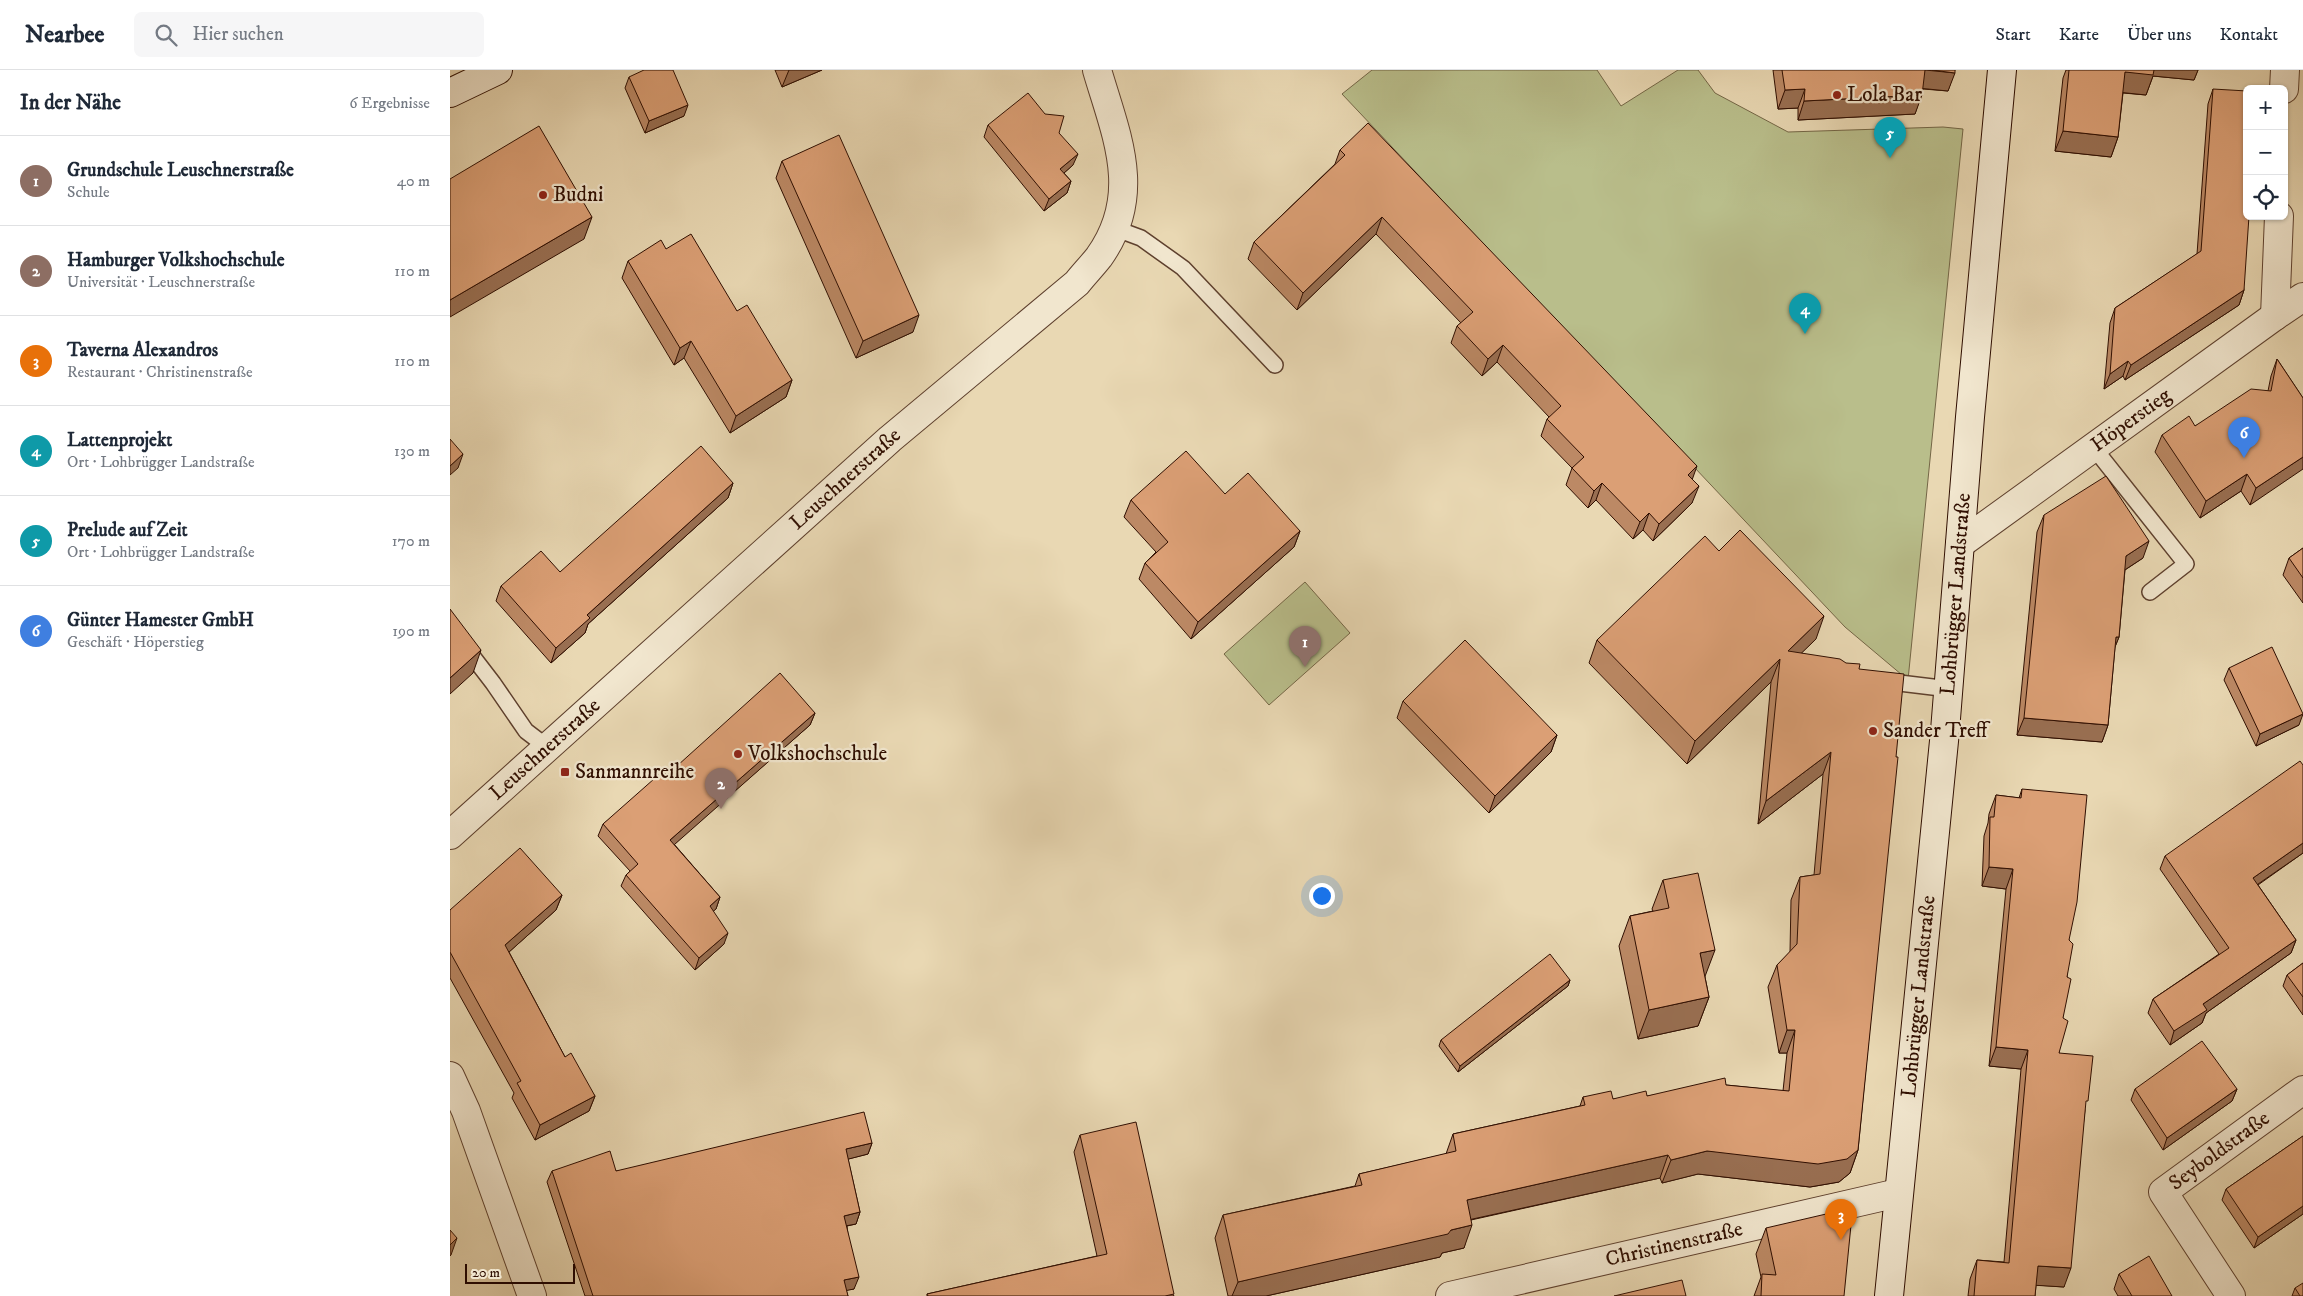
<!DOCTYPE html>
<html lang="de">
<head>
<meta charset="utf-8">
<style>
	:root { --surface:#fff; --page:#f6f6f7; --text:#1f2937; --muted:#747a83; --line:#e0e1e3; --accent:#0b8043 }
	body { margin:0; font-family:"IM FELL DW Pica",serif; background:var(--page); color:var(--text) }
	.controls { position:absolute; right:15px; top:15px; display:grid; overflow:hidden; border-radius:8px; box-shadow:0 1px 4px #0004 }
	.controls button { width:45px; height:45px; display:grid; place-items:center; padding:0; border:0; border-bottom:1px solid var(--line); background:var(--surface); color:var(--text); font:25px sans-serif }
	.scale { position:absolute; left:15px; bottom:12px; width:110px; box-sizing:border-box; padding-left:5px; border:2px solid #2f0e01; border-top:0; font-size:14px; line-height:18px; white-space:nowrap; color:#2f0e01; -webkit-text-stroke:4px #f1e6ce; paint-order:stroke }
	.you { position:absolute; left:871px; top:825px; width:18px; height:18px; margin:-12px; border:4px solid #fff; border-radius:50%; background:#1a73e8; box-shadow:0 0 0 8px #1a73e833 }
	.badge { display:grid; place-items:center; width:32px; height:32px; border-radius:50%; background:var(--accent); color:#fff; font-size:16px; font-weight:700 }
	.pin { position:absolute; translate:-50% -41px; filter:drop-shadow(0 1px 2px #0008) }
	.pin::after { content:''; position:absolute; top:26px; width:18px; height:15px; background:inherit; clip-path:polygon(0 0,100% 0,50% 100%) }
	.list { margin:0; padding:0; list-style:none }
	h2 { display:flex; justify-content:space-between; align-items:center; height:65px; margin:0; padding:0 20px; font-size:21px }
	h2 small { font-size:16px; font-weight:400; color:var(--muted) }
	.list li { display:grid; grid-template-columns:32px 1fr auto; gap:15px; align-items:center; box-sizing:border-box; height:90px; padding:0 20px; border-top:1px solid var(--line) }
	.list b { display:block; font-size:19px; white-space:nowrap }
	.list p { margin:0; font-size:16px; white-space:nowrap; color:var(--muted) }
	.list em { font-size:16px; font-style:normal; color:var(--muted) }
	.icon { flex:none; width:28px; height:28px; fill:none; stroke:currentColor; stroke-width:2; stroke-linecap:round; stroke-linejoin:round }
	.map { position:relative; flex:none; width:1853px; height:1226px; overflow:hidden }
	header { display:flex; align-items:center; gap:30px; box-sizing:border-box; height:70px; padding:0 25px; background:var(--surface); border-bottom:1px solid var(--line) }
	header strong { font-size:24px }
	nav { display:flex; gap:28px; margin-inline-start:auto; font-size:18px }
	.search { width:350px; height:45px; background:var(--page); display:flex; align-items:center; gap:12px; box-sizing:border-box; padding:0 18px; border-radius:8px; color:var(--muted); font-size:19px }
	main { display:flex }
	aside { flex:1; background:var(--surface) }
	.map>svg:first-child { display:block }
</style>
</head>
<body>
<header>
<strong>Nearbee</strong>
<div class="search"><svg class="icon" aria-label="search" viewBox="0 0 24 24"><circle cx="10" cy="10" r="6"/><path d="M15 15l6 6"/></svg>Hier suchen</div>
<nav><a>Start</a><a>Karte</a><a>Über uns</a><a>Kontakt</a></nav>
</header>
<main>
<aside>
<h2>In der Nähe<small>6 Ergebnisse</small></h2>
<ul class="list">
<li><span class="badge" style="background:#8d6e63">1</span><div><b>Grundschule Leuschnerstraße</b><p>Schule</p></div><em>40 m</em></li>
<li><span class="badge" style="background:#8d6e63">2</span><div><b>Hamburger Volkshochschule</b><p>Universität · Leuschnerstraße</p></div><em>110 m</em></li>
<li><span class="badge" style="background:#e8710a">3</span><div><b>Taverna Alexandros</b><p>Restaurant · Christinenstraße</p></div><em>110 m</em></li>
<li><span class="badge" style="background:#0f9aa8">4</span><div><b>Lattenprojekt</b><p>Ort · Lohbrügger Landstraße</p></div><em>130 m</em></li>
<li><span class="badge" style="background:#0f9aa8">5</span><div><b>Prelude auf Zeit</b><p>Ort · Lohbrügger Landstraße</p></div><em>170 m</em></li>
<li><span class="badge" style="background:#3f7fe0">6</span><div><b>Günter Hamester GmbH</b><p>Geschäft · Höperstieg</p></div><em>190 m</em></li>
</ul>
</aside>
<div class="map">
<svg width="1853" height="1226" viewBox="0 0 1853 1226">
	<rect width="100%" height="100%" fill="#e9d8b3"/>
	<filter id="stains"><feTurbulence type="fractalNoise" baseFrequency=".004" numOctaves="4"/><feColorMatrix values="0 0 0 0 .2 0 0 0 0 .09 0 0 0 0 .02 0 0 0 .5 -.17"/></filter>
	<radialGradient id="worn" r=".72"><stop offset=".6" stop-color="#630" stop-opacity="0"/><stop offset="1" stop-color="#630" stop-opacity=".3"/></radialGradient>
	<!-- green -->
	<path fill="#b9be8b" stroke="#746646" d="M922 0H1147L1171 36 1228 0H1248L1265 23 1338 62 1493 57 1513 59 1458 610 1395 557 892 24Z
		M855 512 900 563 819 635 774 584Z"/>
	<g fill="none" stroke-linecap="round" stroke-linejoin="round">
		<defs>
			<path id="lane" d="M664 158 691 168 733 198 825 295
				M1640 373 1736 494 1700 522
				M0 557 43 613 76 661 97 677
				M1433 611 1499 619"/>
			<g id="street">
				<path d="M1834 19 1835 0"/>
				<path d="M1825 246 1829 146"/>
				<path id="s1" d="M1510 474 1825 246 1853 227"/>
				<path id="s2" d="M0 765 440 369 627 213C634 204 642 196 649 187 694 124 666 65 647 0"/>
				<path d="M0 1006 16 1041 82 1226"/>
				<path id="s3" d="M1000 1226 1448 1123"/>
				<path id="s4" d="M1781 1226 1713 1122 1853 1020"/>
			</g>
			<g id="secondary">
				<path d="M0 23 48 0"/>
				<path id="s5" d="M1439 1226 1495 661 1520 347 1552 0"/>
			</g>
		</defs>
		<!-- lane casing -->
		<use href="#lane" stroke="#5e402e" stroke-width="18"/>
		<!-- street casing -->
		<use href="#street" stroke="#5e402e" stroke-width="30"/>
		<!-- secondary casing -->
		<use href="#secondary" stroke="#2f0e01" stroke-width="30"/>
		<!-- lane -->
		<use href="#lane" stroke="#f1e6ce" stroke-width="15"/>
		<!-- street -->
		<use href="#street" stroke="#f1e6ce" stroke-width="28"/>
		<!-- secondary -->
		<use href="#secondary" stroke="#f1e6ce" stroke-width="28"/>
	</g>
	<!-- wall -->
	<path fill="#bc8965" stroke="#2f0e01" d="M325 0H372L332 17Z
		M1323 0H1505L1498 21 1473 19 1465 44 1348 50V38L1328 39Z
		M1616 0H1748L1744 10 1703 6 1696 25 1673 23 1668 67 1661 87 1605 81 1613 8Z
		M179 7 234 46 195 63 175 18Z
		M1763 19 1794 220 1789 235 1675 310 1673 306 1654 319 1660 253 1665 238 1747 184 1758 34Z
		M538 55 609 63 623 95 614 103 621 111 617 123 594 141 534 67Z
		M890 80 1242 409V433L1203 471 1193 460 1183 469 1146 430 1138 438 1116 415 1122 398 1091 366 1097 349 1099 347 1047 292 1032 306 1001 273 1007 256 1011 253 926 164 847 240 798 189 804 172 885 94Z
		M332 91 463 262 406 288 326 108Z
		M216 179 287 241 342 310 336 327 280 363 234 288 224 295 172 208 178 191Z
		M1827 289 1853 328 1800 435 1791 421 1750 448 1705 382 1712 365 1745 356 1818 321 1821 306Z
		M283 413 278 428 138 554 135 563 101 593 46 531 51 516 110 502Z
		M775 424 850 461 844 477 741 569 689 509 695 493 706 482 674 447 681 430Z
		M1594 445 1693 488 1675 500 1669 567 1665 577 1658 655 1652 672 1567 665 1587 462Z
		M1853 478V533L1833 505 1839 488Z
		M1269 481 1366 569 1351 583 1409 599 1446 687 1408 1080 1400 1103 1389 1112 1360 1117 1248 1104 1212 1113 1210 1108 1021 1150 1014 1178 992 1183 990 1187 816 1226H778L765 1168 773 1145 905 1116 909 1104 996 1084 1003 1064 1130 1036 1133 1027 1163 1029 1197 1026 1276 1015 1333 1021 1337 983H1329L1318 917 1327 895 1340 882 1341 830 1350 807 1364 805 1373 704 1308 754 1321 612 1237 694 1139 593 1147 570Z
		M1779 598 1849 655 1806 676 1774 610Z
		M953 631 1107 665 1101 682 1039 743 947 648Z
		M365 643 360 655 224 774 270 827 266 839 263 841 274 874 245 900 171 816 176 805 180 801 148 766 153 754 217 705Z
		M1572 719 1619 870 1617 907 1609 983 1635 1040 1614 1217 1586 1215 1585 1226H1518L1520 1209 1527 1190 1554 1192 1571 999 1539 996 1556 819 1532 816 1534 766 1538 753 1539 744 1546 725 1569 728Z
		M1853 783 1808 815 1846 870 1841 883 1756 943 1752 953 1720 975 1698 943 1703 929 1769 884 1710 799 1715 786Z
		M1213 810 1255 907 1259 927 1248 956 1188 969 1169 876 1180 846 1203 841 1202 839Z
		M112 825 106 840 59 882 115 987 145 1026 139 1041 85 1070 62 1028 64 1023 0 908V840Z
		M1853 893V945L1833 916 1837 905Z
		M1120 910 1118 916 1008 1002 989 976 991 970Z
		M1685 1019H1787L1782 1031 1713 1080 1681 1030Z
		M630 1065 724 1226H477V1224L647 1186 624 1082Z
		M1853 1066V1144L1804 1178 1772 1130 1776 1119Z
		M422 1073 418 1084 398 1089 410 1142 406 1154 397 1156 404 1219 396 1220 398 1226H135L97 1112 102 1101H166Z
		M1316 1158 1394 1226H1304L1311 1207 1306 1184Z
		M1669 1204 1722 1226H1668L1664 1219Z
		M1845 1218 1853 1226H1842Z"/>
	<!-- shaded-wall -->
	<path fill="#996f52" stroke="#2f0e01" d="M339 0H372L332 17Z
		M1475 0 1505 3 1498 21 1468 18Z
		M1700 0H1748L1744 10 1703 6 1696 25 1667 22 1675 2Z
		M1355 19 1348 38 1328 39 1335 20Z
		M1472 25 1465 44 1348 50 1354 31Z
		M238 35 234 46 195 63 199 51Z
		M1613 61 1668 67 1661 87 1605 81Z
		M628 84 623 95 605 111 610 99Z
		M621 111 617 123 594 141 599 129Z
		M142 147 134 169 0 247V230Z
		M932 147 926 164 847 240 853 223Z
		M1794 220 1789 235 1675 310 1681 295Z
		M469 245 463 262 406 288 413 271Z
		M241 271 234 288 224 295 230 278Z
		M1053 275 1047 292 1032 306 1038 289Z
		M1678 291 1673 306 1654 319 1660 304Z
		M342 310 336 327 280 363 286 346Z
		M13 384 8 398 0 405V396Z
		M1853 387V399L1800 435 1806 418Z
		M1247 396 1241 413 1238 405Z
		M1797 404 1791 421 1750 448 1756 431Z
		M283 413 278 428 138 554 135 563 101 593 106 578 137 545Z
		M1152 413 1146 430 1138 438 1144 421Z
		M1249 416 1242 433 1203 471 1209 454Z
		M1199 443 1193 460 1183 469 1190 452Z
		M850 461 844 477 741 569 748 552Z
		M1699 471 1693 488 1670 503 1676 486Z
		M1374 546 1366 569 1330 604 1338 581Z
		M1666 567H1669L1662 584Z
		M31 580 23 603 0 624V608Z
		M1330 589 1321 612 1237 694 1245 671Z
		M365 643 360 655 216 782 220 770Z
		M1853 644 1849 655 1806 676 1810 664Z
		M1574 648 1658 655 1652 672 1567 665Z
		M1107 665 1101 682 1039 743 1045 726Z
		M1381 682 1373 704 1308 754 1316 731Z
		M1853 773V783L1798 821 1803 808Z
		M1539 797 1563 799 1556 819 1532 816Z
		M112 825 106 840 49 891 55 875Z
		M270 827 266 839 255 848 260 836Z
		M278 863 274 874 245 900 249 888Z
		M1846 870 1841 883 1756 943 1752 953 1720 975 1724 961 1753 934Z
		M1265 880 1254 909 1250 883Z
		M1120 910 1118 916 1008 1002 1010 996Z
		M1259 927 1248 956 1188 969 1199 940Z
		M1337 960H1345L1337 983H1329Z
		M1546 977 1578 980 1571 999 1539 996Z
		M1787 1019 1782 1031 1713 1080 1717 1068Z
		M145 1026 139 1041 85 1070 90 1055Z
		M422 1073 418 1084 391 1091 396 1079Z
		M1408 1080 1400 1103 1389 1112 1360 1117 1248 1104 1212 1113 1221 1090 1257 1081Z
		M1218 1085 1210 1108 1009 1152 1017 1130Z
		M1853 1136V1144L1804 1178 1808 1167Z
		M410 1142 406 1154 390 1157 394 1146Z
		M1022 1155 1014 1178 992 1183 990 1187 816 1226H782L788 1212Z
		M7 1168 1 1185 0 1186V1175Z
		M1588 1196 1621 1198 1614 1217 1581 1215Z
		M409 1207 404 1219 389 1222 394 1210Z"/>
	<!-- building -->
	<path fill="#db9f75" stroke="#2f0e01" d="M194 0H223L238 35 199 51 179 7Z
		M1332 0H1475L1472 25 1354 31 1355 19 1335 20Z
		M1482 0H1505V3Z
		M1619 0H1704L1703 5 1675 2 1668 67 1613 61Z
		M1763 19 1797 21V146H1799L1794 220 1681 295 1678 291 1660 304 1665 238 1751 181Z
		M578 23 595 44 614 46 609 63 628 84 610 99 621 111 599 129 538 55Z
		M918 53 1247 396 1238 405 1249 416 1209 454 1199 443 1190 452 1152 413 1144 421 1122 398 1134 387 1097 349 1111 336 1053 275 1038 289 1007 256 1023 242 932 147 853 223 804 172 895 85 890 80Z
		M89 56 142 147 0 230V109Z
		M389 65 469 245 413 271 332 91Z
		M241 164 287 241 297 235 342 310 286 346 241 271 230 278 178 191 211 170 216 179Z
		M1827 289 1853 328V387L1806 418 1797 404 1756 431 1712 365 1739 346 1745 356 1801 319 1821 321Z
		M0 369 13 384 0 396Z
		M251 376 283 413 137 545 140 548 106 578 51 516 91 481 110 502Z
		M736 381 775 424 798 403 850 461 748 552 695 493 718 472 681 430Z
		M1656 406 1699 471 1676 486 1669 567H1666L1658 655 1574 648 1594 445Z
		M1290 460 1374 546 1338 581 1390 589 1396 593 1410 594 1409 599 1454 604 1446 687H1448L1408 1080 1397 1089 1368 1094 1257 1081 1221 1090 1218 1085 1017 1130 1022 1155 1001 1160 998 1164 788 1212 773 1145 912 1115 909 1104 1006 1081 1003 1064 1135 1035 1133 1027 1161 1021 1163 1029 1196 1021 1197 1026 1275 1008 1276 1015 1339 1021 1345 960H1337L1327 895 1347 874 1350 807 1370 804 1381 682 1316 731 1330 589 1245 671 1147 570 1255 466 1269 481Z
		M1853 478V508L1839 488Z
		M0 539 31 580 0 608Z
		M1015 570 1107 665 1045 726 953 631Z
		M1822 577 1853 644 1810 664 1779 598Z
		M330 603 365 643 220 770 270 827 260 836 278 863 249 888 176 805 188 794 153 754 213 701 217 705Z
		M1850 691 1853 695V773L1803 808 1846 870 1753 934 1757 940 1724 961 1703 929 1779 878 1715 786Z
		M1572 719 1637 725 1627 832 1619 870 1623 874 1617 907 1621 909 1613 948 1618 951 1609 983 1643 986 1638 1031H1636L1621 1198 1588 1196 1585 1226H1524L1527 1190 1559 1193 1578 980 1546 977 1563 799 1539 797 1540 747H1544L1546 725 1571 728Z
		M70 778 112 825 55 875 115 987 121 983 145 1026 90 1055 67 1013 71 1011 0 882V840Z
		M1248 803 1265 880 1250 883 1259 927 1199 940 1180 846 1219 838 1213 810Z
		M1100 884 1120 910 1010 996 991 970Z
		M1853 893V927L1837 905Z
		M1752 971 1787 1019 1717 1068 1685 1019Z
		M414 1042 422 1073 396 1079 410 1142 394 1146 409 1207 394 1210 398 1226H143L102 1101 160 1081 166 1101Z
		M686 1052 724 1224 715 1226H478L477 1224 657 1184 630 1065Z
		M1853 1066V1136L1808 1167 1776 1119Z
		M1389 1141 1401 1155 1394 1226H1311L1312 1204 1326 1205 1316 1158Z
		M0 1160 7 1168 0 1175Z
		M1699 1186 1722 1226H1682L1669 1204Z
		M1232 1210 1236 1226H1164Z
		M1853 1213V1226H1850L1845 1218Z"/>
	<!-- markers -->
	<g fill="#8f2418" stroke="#f1e6ce" stroke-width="2">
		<circle cx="1387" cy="25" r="5"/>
		<circle cx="93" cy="125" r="5"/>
		<circle cx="1423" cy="661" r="5"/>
		<circle cx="288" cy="684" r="5"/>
		<rect x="110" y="697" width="10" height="10" rx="2.5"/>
	</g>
	<g text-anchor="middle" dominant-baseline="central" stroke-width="4.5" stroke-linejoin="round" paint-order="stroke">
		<!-- poi labels -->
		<g font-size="21" fill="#2f0e01" stroke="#f1e6ce" text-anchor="start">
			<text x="1397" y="25">Lola Bar</text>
			<text x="103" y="125">Budni</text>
			<text x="1433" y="661">Sander Treff</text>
			<text x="298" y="684">Volkshochschule</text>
			<text x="125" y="702">Sanmannreihe</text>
		</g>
		<!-- street labels -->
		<g font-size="21" fill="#2f0e01" stroke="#f1e6ce">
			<text stroke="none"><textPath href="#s1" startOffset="211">Höperstieg</textPath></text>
			<text stroke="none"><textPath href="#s2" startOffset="532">Leuschnerstraße</textPath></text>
			<text stroke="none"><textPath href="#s5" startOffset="705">Lohbrügger Landstraße</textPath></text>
			<text stroke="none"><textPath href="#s2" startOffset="128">Leuschnerstraße</textPath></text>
			<text stroke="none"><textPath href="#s5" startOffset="301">Lohbrügger Landstraße</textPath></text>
			<text stroke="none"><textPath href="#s4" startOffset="194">Seyboldstraße</textPath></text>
			<text stroke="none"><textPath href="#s3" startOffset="230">Christinenstraße</textPath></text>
		</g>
	</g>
	<rect width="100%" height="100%" filter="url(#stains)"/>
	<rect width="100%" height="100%" fill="url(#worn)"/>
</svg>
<div class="controls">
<button>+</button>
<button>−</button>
<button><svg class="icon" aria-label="locate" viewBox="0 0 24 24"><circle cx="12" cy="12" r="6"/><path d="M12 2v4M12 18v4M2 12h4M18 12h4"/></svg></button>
</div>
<div class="scale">20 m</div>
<div class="you"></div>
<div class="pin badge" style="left:855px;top:597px;background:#8d6e63">1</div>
<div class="pin badge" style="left:271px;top:739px;background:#8d6e63">2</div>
<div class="pin badge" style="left:1391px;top:1170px;background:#e8710a">3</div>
<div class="pin badge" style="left:1355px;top:264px;background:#0f9aa8">4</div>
<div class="pin badge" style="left:1440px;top:88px;background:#0f9aa8">5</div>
<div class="pin badge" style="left:1794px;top:388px;background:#3f7fe0">6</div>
</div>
</main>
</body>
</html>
